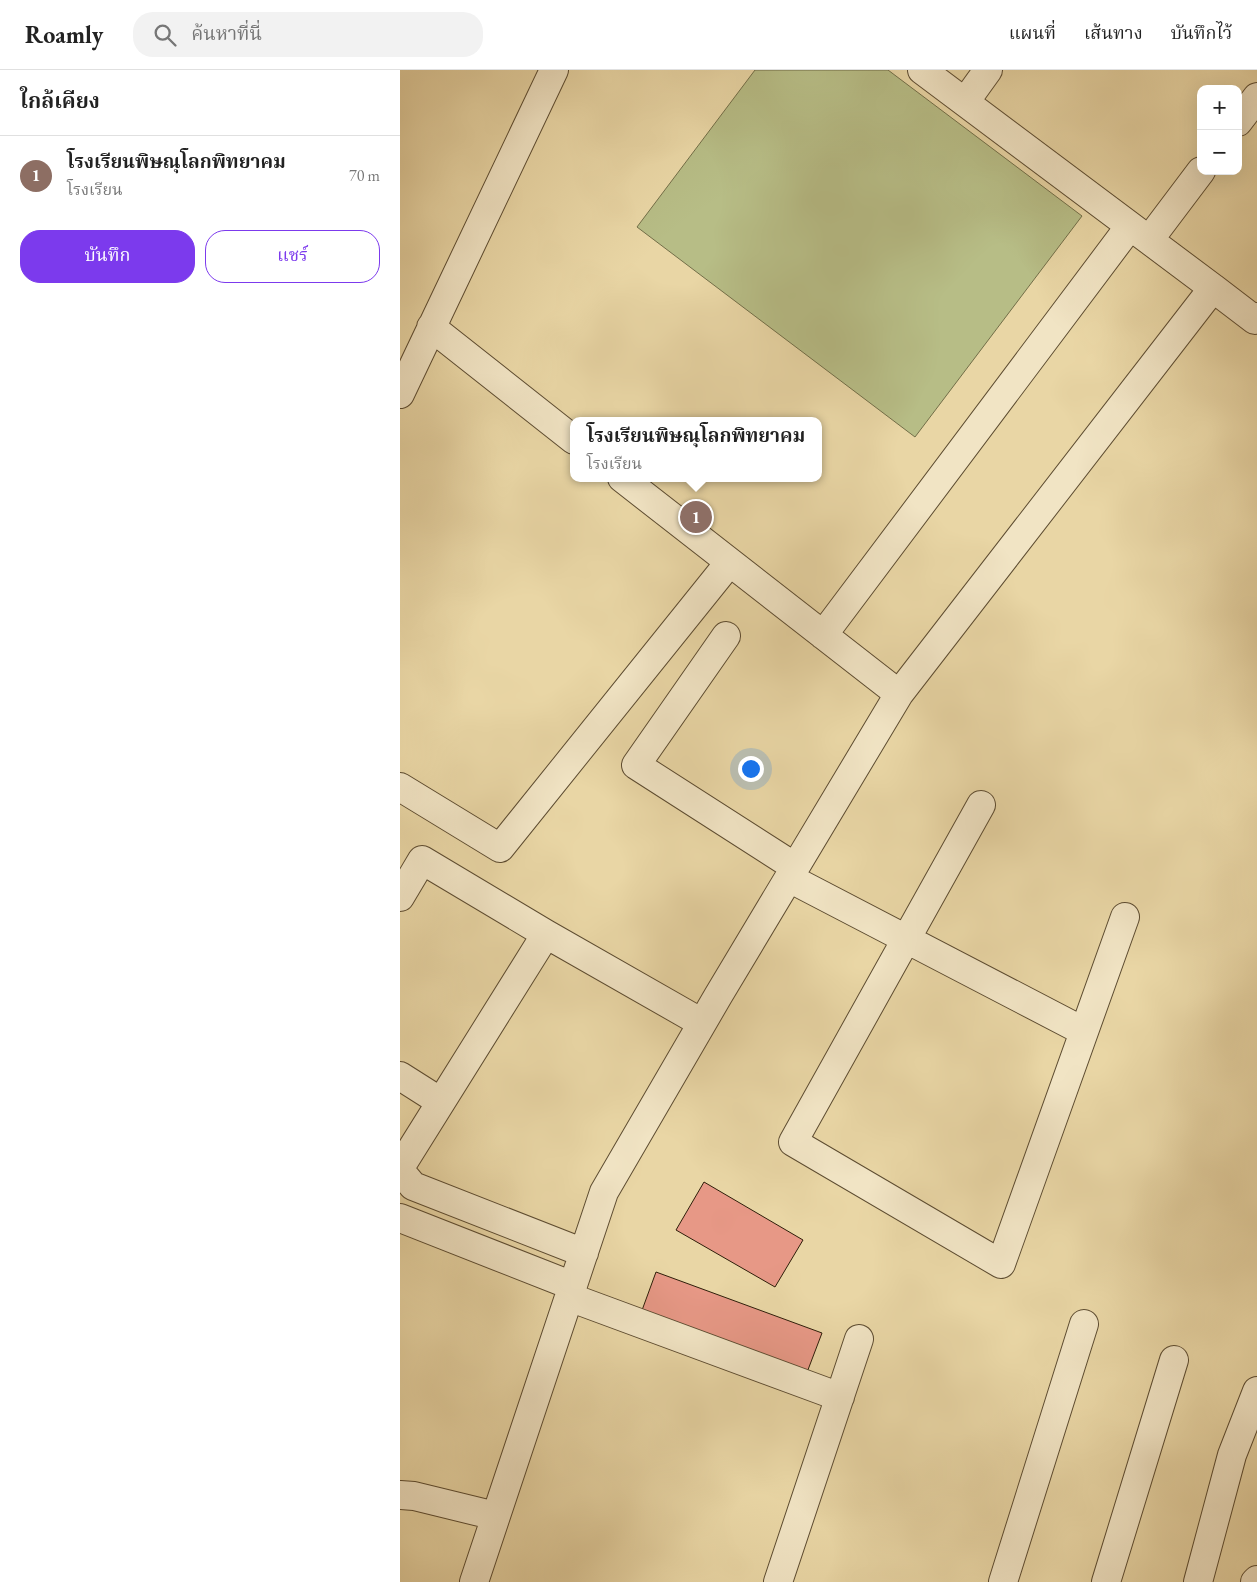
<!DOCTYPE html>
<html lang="th">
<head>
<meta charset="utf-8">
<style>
	:root { --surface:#fff; --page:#f2f2f2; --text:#222; --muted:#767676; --line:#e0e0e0; --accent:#7c3aed }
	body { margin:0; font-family:"EB Garamond","Noto Serif Thai",serif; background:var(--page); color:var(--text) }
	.controls { position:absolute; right:15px; top:15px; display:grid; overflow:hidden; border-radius:10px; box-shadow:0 5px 20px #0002 }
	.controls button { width:45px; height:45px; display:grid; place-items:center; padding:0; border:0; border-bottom:1px solid var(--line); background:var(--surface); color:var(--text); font:25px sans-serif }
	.you { position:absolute; left:350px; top:698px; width:18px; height:18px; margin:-12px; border:4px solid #fff; border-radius:50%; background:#1a73e8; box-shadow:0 0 0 8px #1a73e833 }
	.badge { display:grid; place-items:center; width:32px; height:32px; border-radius:50%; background:var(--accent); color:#fff; font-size:16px; font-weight:700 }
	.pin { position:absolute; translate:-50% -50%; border:2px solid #fff; box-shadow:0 1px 5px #0006 }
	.popup { position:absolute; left:170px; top:347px; width:252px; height:65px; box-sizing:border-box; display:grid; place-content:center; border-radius:10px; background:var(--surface); filter:drop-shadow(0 1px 4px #0005); font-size:16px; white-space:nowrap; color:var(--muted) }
	.popup b { font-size:19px; color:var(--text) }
	.popup::after { content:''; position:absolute; left:50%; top:100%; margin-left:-10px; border:10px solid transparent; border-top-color:var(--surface) }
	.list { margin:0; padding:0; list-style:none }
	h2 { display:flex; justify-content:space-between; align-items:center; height:65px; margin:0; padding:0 20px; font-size:21px }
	h2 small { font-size:16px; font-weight:400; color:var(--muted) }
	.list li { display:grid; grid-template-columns:32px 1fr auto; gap:15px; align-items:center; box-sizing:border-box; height:80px; padding:0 20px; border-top:1px solid var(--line) }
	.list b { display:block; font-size:19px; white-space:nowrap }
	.list p { margin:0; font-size:16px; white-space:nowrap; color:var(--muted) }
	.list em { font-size:16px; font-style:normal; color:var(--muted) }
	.actions { display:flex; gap:10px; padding:15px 20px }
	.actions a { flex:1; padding:11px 0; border:1px solid var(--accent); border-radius:20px; text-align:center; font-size:18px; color:var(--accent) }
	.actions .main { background:var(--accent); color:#fff }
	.icon { flex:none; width:28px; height:28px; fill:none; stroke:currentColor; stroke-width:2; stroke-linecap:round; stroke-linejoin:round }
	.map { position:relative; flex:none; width:857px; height:1512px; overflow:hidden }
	header { display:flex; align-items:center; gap:30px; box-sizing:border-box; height:70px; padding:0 25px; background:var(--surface); border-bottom:1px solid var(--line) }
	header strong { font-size:24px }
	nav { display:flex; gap:28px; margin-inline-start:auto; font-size:18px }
	.search { width:350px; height:45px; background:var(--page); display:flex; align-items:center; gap:12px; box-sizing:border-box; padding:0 18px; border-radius:20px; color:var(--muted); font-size:19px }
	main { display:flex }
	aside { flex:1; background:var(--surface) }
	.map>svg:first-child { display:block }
</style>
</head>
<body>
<header>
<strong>Roamly</strong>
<div class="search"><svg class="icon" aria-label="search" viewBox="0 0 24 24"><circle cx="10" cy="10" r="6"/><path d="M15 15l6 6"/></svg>ค้นหาที่นี่</div>
<nav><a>แผนที่</a><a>เส้นทาง</a><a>บันทึกไว้</a></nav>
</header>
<main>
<aside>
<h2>ใกล้เคียง<small></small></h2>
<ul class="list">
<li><span class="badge" style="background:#8d6e63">1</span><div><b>โรงเรียนพิษณุโลกพิทยาคม</b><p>โรงเรียน</p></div><em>70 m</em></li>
</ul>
<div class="actions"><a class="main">บันทึก</a><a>แชร์</a></div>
</aside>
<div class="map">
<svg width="857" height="1512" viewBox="0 0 857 1512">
	<rect width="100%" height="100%" fill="#e9d6a5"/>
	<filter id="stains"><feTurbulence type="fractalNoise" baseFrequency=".004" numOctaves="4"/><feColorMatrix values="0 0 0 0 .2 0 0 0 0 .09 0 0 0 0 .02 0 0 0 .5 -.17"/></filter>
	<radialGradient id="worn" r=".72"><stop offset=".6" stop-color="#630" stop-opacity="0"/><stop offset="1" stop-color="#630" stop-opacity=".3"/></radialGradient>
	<!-- green -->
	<path fill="#b7bd86" stroke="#726e48" d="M355 0H488L682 146 515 367 237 157Z"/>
	<!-- building -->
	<path fill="#e79886" stroke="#2e1e0a" d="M304 1112 403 1170 375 1217 276 1160Z
		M256 1202 422 1263 406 1305 241 1243Z"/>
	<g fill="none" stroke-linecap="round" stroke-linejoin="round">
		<defs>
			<path id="minor" d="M522 0 813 218
				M565 32 588 0
				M838 52 857 27
				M749 170 801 101
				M31 257 174 370
				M0 324 154 0
				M222 408 499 624
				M423 565 730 156
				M326 566 236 695 395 797
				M0 717 100 778 329 493
				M581 735 393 1072 601 1194 725 847
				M389 808 683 961
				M0 827 22 790 146 864 302 953
				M146 864 1 1096 2 1103 13 1116 184 1183
				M0 1006 41 1032
				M0 1148 173 1216
				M169 1227 440 1327
				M0 1425 14 1426 96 1446
				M74 1512 204 1122 318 926 499 624 813 218 855 250 857 247
				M378 1512 459 1269
				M603 1512 684 1254
				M706 1512 774 1290
				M798 1512 832 1385 857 1321
				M855 1512 857 1510"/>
		</defs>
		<!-- minor casing -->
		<use href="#minor" stroke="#5d4c31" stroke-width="30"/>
		<!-- minor -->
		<use href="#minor" stroke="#f1e4c4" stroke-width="28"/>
	</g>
	<rect width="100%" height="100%" filter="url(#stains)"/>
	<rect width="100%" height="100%" fill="url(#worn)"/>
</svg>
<div class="controls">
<button>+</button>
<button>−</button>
</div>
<div class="you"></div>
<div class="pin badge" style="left:296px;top:447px;background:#8d6e63">1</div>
<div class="popup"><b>โรงเรียนพิษณุโลกพิทยาคม</b>โรงเรียน</div>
</div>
</main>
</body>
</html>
